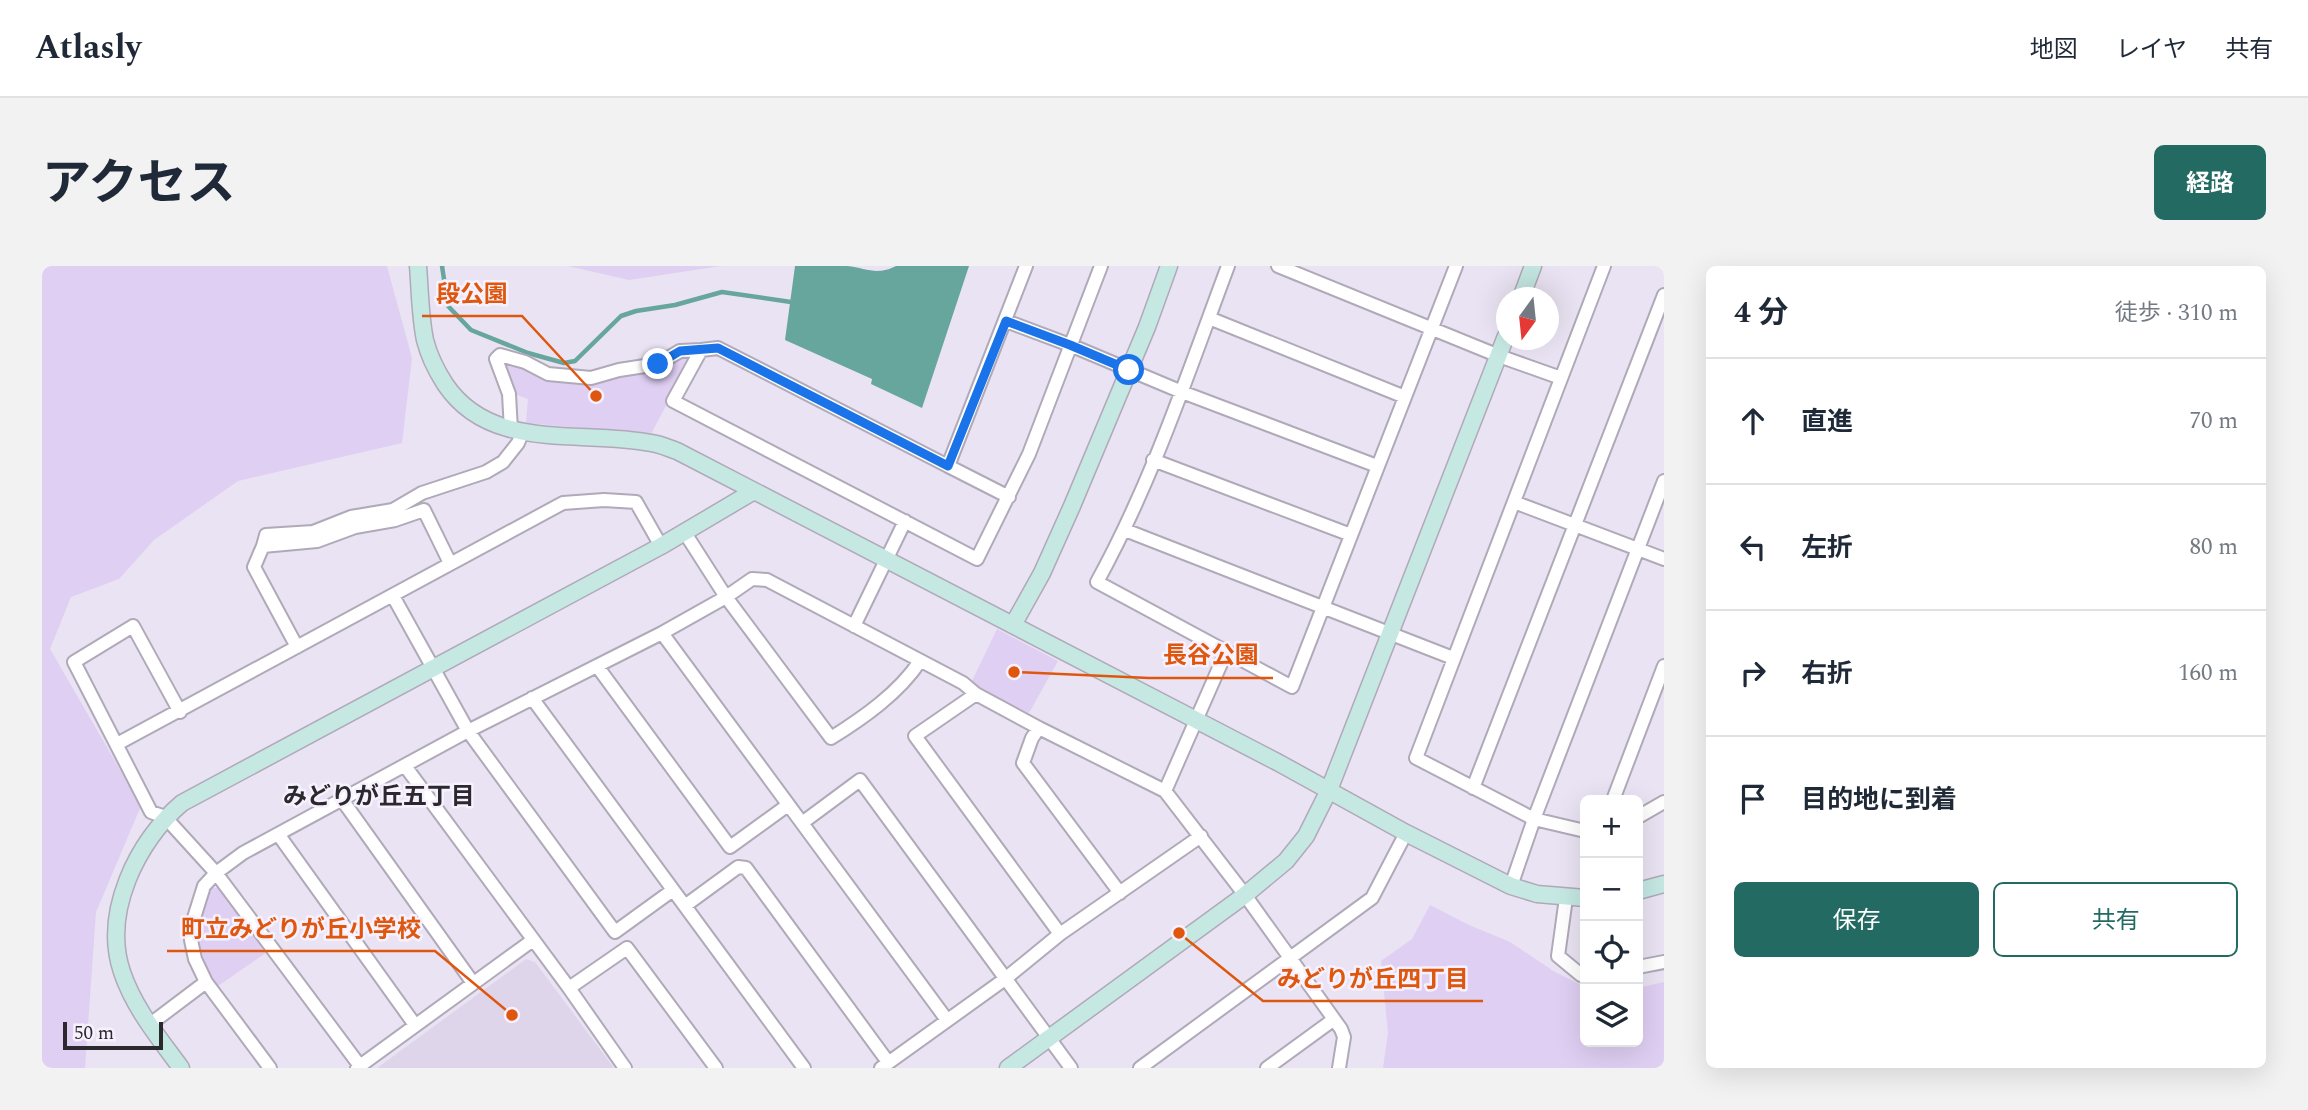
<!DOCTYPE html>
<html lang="ja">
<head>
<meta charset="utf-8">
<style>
	:root { --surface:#fff; --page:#f2f2f3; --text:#1f2937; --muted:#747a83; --line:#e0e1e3; --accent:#236b62 }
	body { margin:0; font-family:Spectral,"Noto Sans JP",serif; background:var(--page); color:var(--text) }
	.controls { position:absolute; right:21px; bottom:21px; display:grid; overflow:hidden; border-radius:10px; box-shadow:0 7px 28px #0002 }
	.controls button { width:63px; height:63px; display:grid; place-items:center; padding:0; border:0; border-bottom:2px solid var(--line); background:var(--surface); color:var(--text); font:35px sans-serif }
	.compass { position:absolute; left:1454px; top:21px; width:63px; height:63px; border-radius:50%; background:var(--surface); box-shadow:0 7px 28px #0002; rotate:195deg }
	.scale { position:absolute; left:21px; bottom:18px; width:100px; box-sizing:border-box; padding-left:7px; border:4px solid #2b282e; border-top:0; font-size:19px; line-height:24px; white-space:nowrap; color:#2b282e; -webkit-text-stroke:5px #f7f1fe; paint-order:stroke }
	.stop { position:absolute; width:21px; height:21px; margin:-16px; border:5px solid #1a73e8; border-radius:50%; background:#fff }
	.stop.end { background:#1a73e8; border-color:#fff; box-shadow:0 2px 7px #0008 }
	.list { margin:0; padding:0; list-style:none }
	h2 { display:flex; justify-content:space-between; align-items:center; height:91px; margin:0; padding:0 28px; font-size:30px }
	h2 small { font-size:23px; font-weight:400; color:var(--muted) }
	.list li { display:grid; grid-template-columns:46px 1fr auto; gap:21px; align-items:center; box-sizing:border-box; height:126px; padding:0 28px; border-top:2px solid var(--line) }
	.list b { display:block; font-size:26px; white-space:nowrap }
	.list em { font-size:23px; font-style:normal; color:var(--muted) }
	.actions { display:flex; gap:14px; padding:21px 28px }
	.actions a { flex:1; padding:16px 0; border:2px solid var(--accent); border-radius:10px; text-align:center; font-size:24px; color:var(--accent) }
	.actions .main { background:var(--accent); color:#fff }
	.icon { flex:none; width:38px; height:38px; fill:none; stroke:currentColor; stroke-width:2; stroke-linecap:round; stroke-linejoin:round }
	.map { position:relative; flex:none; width:1622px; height:802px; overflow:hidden; border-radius:10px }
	header { display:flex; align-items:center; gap:42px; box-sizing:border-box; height:98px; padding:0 35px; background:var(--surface); border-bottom:2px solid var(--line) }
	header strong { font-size:33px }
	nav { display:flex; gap:38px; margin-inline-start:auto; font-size:24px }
	.intro { display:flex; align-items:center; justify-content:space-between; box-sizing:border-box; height:168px; padding:0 42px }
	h1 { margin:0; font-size:49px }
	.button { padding:18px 32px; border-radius:10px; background:var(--accent); color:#fff; font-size:24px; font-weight:700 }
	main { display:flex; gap:42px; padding:0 42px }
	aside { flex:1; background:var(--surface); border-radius:10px; box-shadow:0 7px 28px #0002 }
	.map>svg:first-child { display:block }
</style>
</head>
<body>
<header>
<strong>Atlasly</strong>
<nav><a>地図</a><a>レイヤ</a><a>共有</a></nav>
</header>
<div class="intro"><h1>アクセス</h1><a class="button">経路</a></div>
<main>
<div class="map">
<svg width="1622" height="802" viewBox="0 0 1622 802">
	<rect width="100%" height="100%" fill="#eae3f3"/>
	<!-- built -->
	<path fill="#dfd5eb" d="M484 693 493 696 572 802H335Z"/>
	<!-- green -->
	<path fill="#dfcff3" d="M0 0H345L370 92 360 177 196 215 112 274 77 313 29 331 8 383 99 540 54 646 43 802H0Z
		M526 0H679L587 14Z
		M643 87 647 96 609 168 484 157 486 133 470 127 460 97 464 94 548 116Z
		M955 363 1016 395 987 447 929 417Z
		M170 622H180L225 686 176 720C153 685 151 660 170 622Z
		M1388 639 1427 659 1468 676 1513 706 1543 721V776H1596V722L1622 716V802H1341L1346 767 1339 695 1370 673Z"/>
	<!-- water -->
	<path fill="#66a69c" d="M753 0C770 0 788 0 805 0 824 2 835 10 854 0H927L880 142 829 118 830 113 743 74Z"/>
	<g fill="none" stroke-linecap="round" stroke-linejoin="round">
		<!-- stream -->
		<path stroke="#66a69c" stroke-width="4.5" d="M400 0 406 40 429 64 486 87 522 97 533 95 579 50 594 45 633 39 680 26 749 36"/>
		<defs>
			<path id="street" d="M984 0 906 200 676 82 659 84 631 135 935 293 987 188 1059 0
				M1186 0C1146 107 1110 216 1055 316L1250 421 1414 0
				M1236 0 1457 90 1519 112
				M1167 52 1363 131
				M964 55 1028 79 1140 126 1335 200
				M469 164 467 128 454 93 458 89 483 96 506 108 549 112 577 104 616 98 638 85 659 84
				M1111 194 1309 269
				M906 200 967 231
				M1472 236 1622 293
				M1083 264 1411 392
				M643 267 684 331 789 472C821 452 857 427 878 395
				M221 280 224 269 271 266 309 251 351 244 380 227 444 206 461 196 476 177 481 165
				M351 330 426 465 573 666 631 624
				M812 360 863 255
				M620 367 905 754
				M255 381 212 301 221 280 275 275 313 261 353 254 382 244 408 297
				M555 400 688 581 746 539
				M934 428 873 470 1018 668
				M490 432 762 802
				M138 446 91 360 32 396 109 546 123 551 174 607 318 800
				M997 462 990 472 981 497 1078 627
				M75 478 521 237 562 234 594 236 619 280
				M363 500 527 722 583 802
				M1431 522 1622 29
				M1123 525 1184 386
				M1571 534 1622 400
				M301 535 431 717
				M1596 551 1622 536
				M760 557 818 514 1029 802
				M1543 565 1492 553 1374 492 1562 0
				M236 568 373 759
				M1469 620 1492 553 1622 215
				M1524 632 1516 690 1539 709 1543 708
				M644 639 696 601 704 602 846 796
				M1596 701 1622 696
				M527 722 585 682 674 802
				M107 759 164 716
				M228 802 164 716 153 693 149 674 151 655 162 620 174 607 201 587 426 465 620 367 684 331 710 313 725 314 921 417 934 428 997 462 1123 525 1203 629 1299 763 1302 771 1297 802
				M315 802 491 674
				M839 802 963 713 1018 668 1159 570
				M1098 802 1330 632 1364 567
				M1225 802 1291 754"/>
			<path id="secondary" d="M376 0C378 24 378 50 383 74 387 90 394 104 403 118 449 187 539 163 609 177 618 178 626 182 635 185L1237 497 1364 567 1469 620 1495 628 1543 632
				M1479 32 1491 0
				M971 359 1000 307 1030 240 1105 61 1127 0
				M1596 625 1622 618
				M139 802C117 772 92 742 80 706 60 647 95 575 140 537L619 280 712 225
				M966 802 1203 629 1244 595 1264 570 1287 524 1464 70"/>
		</defs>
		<!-- street casing -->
		<use href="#street" stroke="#b0a9b8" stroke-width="16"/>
		<!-- secondary casing -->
		<use href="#secondary" stroke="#b0a9b8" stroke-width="19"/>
		<!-- street -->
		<use href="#street" stroke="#fff" stroke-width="12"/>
		<!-- secondary -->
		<use href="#secondary" stroke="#c5e8e3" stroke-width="16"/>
	</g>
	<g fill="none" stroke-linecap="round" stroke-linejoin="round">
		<!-- route -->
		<path stroke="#1a73e8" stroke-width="9" d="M616 98 638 85 676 82 906 200 964 55 1028 79 1087 104"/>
	</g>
	<g text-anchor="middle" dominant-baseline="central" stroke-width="5" stroke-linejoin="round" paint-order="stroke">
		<!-- neighbourhood labels -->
		<g font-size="24" font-weight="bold" fill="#2b282e" stroke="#f7f1fe">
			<text x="337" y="531">みどりが丘五丁目</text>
		</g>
	</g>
	<!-- callouts -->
	<path fill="none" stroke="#df570e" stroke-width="2.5" d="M554 130L480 50H380M972 406L1107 412H1231M470 749L393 685H125M1137 667L1221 735H1441"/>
	<g fill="#df570e" stroke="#f7f1fe" stroke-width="2.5">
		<circle cx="554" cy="130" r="7"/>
		<circle cx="972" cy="406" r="7"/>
		<circle cx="470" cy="749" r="7"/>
		<circle cx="1137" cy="667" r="7"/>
	</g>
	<g font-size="24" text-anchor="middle" font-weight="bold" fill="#df570e" stroke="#f7f1fe" stroke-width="5" stroke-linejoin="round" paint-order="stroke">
		<text x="430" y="36">段公園</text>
		<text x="1169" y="397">長谷公園</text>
		<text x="259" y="671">町立みどりが丘小学校</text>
		<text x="1331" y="721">みどりが丘四丁目</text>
	</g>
</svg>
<div class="controls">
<button>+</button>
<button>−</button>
<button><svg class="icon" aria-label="locate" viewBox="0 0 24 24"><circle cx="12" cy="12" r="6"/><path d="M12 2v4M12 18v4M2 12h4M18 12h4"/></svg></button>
<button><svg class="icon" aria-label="layers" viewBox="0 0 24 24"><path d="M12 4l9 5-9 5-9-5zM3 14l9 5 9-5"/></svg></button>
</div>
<svg class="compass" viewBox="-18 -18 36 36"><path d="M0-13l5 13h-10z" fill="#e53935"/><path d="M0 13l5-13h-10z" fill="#747a83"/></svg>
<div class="scale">50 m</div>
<div class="stop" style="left:1087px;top:104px"></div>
<div class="stop end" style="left:616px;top:98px"></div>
</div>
<aside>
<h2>4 分<small>徒歩 · 310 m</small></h2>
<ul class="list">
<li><svg class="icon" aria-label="ahead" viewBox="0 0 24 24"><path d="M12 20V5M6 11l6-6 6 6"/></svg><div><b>直進</b></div><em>70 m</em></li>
<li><svg class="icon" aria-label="left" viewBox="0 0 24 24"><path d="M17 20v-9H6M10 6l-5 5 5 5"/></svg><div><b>左折</b></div><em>80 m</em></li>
<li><svg class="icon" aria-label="right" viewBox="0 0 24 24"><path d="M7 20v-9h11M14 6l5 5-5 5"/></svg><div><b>右折</b></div><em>160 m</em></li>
<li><svg class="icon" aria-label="arrive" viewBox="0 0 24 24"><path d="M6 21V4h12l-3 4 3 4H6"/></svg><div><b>目的地に到着</b></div></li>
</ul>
<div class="actions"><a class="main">保存</a><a>共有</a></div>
</aside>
</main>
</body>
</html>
